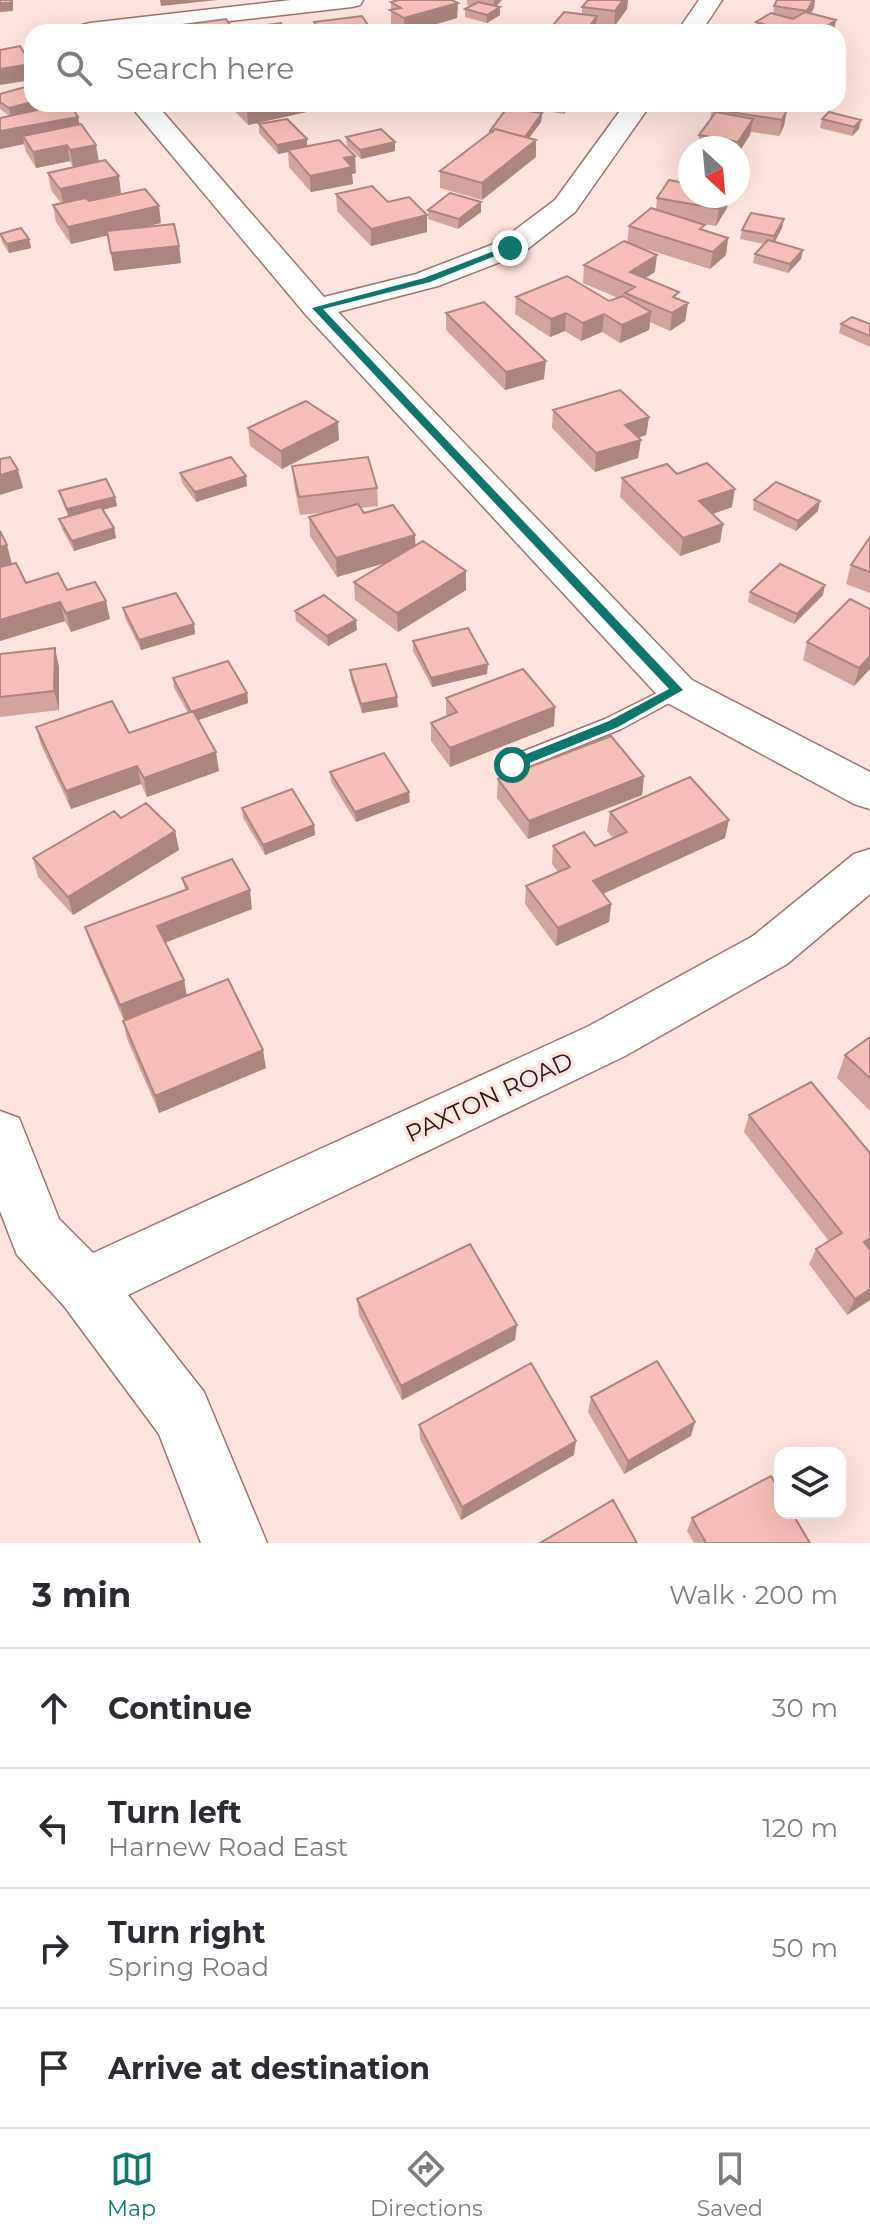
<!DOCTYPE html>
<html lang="en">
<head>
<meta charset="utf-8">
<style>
	:root { --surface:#fff; --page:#f2f2f3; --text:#2b2b33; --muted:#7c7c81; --line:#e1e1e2; --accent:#0f766e }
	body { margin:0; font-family:Montserrat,sans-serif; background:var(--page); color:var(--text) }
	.controls { position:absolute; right:24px; bottom:24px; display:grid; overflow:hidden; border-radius:16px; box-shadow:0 8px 32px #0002 }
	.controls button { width:72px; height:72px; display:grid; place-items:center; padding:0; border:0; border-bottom:2px solid var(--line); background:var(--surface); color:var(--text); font:40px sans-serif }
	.compass { position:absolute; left:678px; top:136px; width:72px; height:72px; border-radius:50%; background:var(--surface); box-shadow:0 8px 32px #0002; rotate:154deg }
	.stop { position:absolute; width:24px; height:24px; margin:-18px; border:6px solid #0f766e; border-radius:50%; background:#fff }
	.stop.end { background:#0f766e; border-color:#fff; box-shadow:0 2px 8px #0008 }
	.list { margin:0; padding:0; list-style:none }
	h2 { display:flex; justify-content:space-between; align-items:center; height:104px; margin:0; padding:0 32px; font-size:34px }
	h2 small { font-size:26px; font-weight:400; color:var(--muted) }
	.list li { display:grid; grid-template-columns:52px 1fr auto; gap:24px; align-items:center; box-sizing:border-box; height:120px; padding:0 32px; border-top:2px solid var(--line) }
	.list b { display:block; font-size:30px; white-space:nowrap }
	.list p { margin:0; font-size:26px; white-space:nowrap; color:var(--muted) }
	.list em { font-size:26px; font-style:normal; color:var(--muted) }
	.icon { flex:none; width:44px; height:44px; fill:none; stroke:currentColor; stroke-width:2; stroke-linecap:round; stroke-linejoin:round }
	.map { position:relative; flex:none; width:870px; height:1543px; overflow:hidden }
	.search { position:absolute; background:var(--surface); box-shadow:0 8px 32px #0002; left:24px; right:24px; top:24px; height:88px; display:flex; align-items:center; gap:20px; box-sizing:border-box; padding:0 28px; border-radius:24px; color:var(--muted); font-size:30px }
	.sheet { height:584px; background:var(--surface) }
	nav { display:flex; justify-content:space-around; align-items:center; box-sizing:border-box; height:112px; border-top:2px solid var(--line); background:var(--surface); font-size:22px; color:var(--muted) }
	nav a { display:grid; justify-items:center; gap:4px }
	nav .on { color:var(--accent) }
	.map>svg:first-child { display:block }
</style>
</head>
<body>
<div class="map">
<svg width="870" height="1543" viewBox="0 0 870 1543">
	<rect width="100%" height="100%" fill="#ffe3de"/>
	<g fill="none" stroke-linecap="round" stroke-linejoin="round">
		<defs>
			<path id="lane" d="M677 683 684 685 687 690 684 695 621 729 512 773 504 771 501 765 504 759 605 719Z"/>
			<path id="street" d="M291 0H363L360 5 352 7 135 32 78 30 82 25 90 23Z
				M699 0H722L701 32H677Z
				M129 104H156L324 297 416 274 499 242 555 200 625 104H651L575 212 521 254 438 286 338 312 692 680 870 772V809L854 804 662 700 306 315Z
				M870 849V894L787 964 625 1056 128 1295 204 1392 267 1543H201L159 1434 64 1306 17 1255 0 1211V1111L19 1118 59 1219 93 1253 589 1026 753 936 854 854Z"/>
		</defs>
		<!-- lane casing -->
		<use href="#lane" stroke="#9c746e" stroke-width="3"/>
		<!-- street casing -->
		<use href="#street" stroke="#9c746e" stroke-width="3"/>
		<!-- lane -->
		<use href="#lane" fill="#fff" fill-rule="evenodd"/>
		<!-- street -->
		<use href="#street" fill="#fff" fill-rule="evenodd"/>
	</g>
	<!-- wall -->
	<path fill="#d3a39d" d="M467 0H502L496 6 500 15 487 23 465 17V9L471 6 467 5Z
		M588 0H628L627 9 614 27 596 24 595 32H549V30L582 14V7Z
		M391 2 458 3 457 18 409 32H402L391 25Z
		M774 6 814 8 811 14 834 32H755L756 22 773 14Z
		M314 22 371 32H316Z
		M0 94 32 104H55L30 111 78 117 80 125 73 167 70 161 36 168 26 152 24 144 0 149V118L9 116 0 109Z
		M228 104H320V109L248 125Z
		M514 104H571L564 114 514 106Z
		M715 104H815L812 109 782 105 781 109 784 126 779 136 751 132 750 135 738 148H698L699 135 710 119 712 109Z
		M542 113 541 122 529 138 536 157 482 200 440 188V171L490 134V131Z
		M822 119 861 120 859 129 852 136 820 128Z
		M259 124 307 139V146L356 173 352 174 353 184 311 192 289 167 288 152 278 154 259 133Z
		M346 137 395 142V151L361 159 347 146Z
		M690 166V196H729L727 208 716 226 697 223 704 231 728 238 726 255 710 269 627 243 629 226 656 210 657 198 685 183 686 173Z
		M48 173 121 193 88 201 161 223 141 228 179 246 181 263 114 271 108 235 71 244 56 222 53 205 61 203 51 190Z
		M336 194 388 202 427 215V232L371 246 337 211Z
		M481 202V212L458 229 428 219V210Z
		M782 228 775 242 801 259 788 273 753 263 755 254 764 244 740 239 742 230Z
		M0 233 29 239 31 248 9 253 2 242Z
		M584 265 655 272 645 278 678 299 688 303 685 321 670 331 650 322 649 330 620 343 602 332 581 341 565 331 550 337 515 314 516 297 609 301 618 298 583 283Z
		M446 313 544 379 505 390 446 330Z
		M841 324H870V347L839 333Z
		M553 410 649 417 646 435 639 438 641 440 638 458 595 472 552 428Z
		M248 428 339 440 282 469 250 446Z
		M292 466 377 488 378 506 361 508 364 513 415 546 466 590 398 632 355 600 354 582 388 562 337 577 310 536 309 517 330 512 300 515 294 485Z
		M180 473 247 486 196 502 182 483Z
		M622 478 732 507 712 514 723 524 720 542 680 556 620 497Z
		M59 491 115 497 117 506 103 510 114 528 116 538 74 551 62 529 59 519 68 516 62 501Z
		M754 500 818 511 796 531 753 510Z
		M870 537V593L846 584 851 565Z
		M0 567 26 583 67 590 110 619 71 632 65 621 0 641Z
		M750 592 823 595 794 624 748 602Z
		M123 608 194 624 195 634 141 650 125 618Z
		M295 611 357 630 328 646 296 621Z
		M413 641 487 674 432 687 413 651Z
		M807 642 870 669 854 686 803 660Z
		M0 654 59 667V710L0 717Z
		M350 670 398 707 362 713 351 680Z
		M173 678 247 693 248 703 198 720 219 771 147 797 141 784 71 809 41 745 36 727 129 733 188 713 174 688Z
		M446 698 555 707 554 726 450 767 431 741V723L446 717Z
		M330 772 410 802 356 822 331 782Z
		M644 776 642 795 528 839 497 798 498 779Z
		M242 808 314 825 315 835 265 855 243 818Z
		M610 812 725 838 603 894 611 904 609 922 556 946 525 904 526 886 558 872 552 864 553 846H595L613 838 607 831Z
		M121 818 175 831 179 850 73 915 38 877 33 858Z
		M182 878 252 909 165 943 184 980 187 996 266 1068 159 1113 127 1039 123 1021H124L91 945 85 927 185 890Z
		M870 1037V1111L837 1078 845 1055Z
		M749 1115 870 1153V1300L847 1315 809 1264 816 1249 829 1241 744 1132Z
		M357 1299 515 1340 402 1400 359 1315Z
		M591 1397 691 1436 624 1474 588 1412Z
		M419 1425 574 1455 461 1520 420 1439Z
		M692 1518 810 1543H694L687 1531Z"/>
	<!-- shaded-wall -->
	<path fill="#ac857f" d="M13 0V11L0 12V3Z
		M160 0H218L161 6Z
		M494 0H502L493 9Z
		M623 0H628L627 9 614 27 615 11Z
		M813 0H815L814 8 804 26 807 11Z
		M458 3 457 18 409 32H404V18Z
		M500 7V15L487 23V15Z
		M597 16 595 32H585Z
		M836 20 834 32H818Z
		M31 64 32 80 0 85V69Z
		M32 102V104H55L11 117 9 108Z
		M267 104H320V109L248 125 247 108Z
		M564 104H571L564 114Z
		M787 110 784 126 779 136 782 120Z
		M542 113 541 122 524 145 525 137Z
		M78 117 81 134 23 136 24 144 0 149V131Z
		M753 119 750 135 738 154V148H737L738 142Z
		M861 120 859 129 852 136 854 127Z
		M307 139V148L288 150V152L278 154 277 145Z
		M536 140V157L482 200V183Z
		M395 142V151L361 159 360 150Z
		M67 145 70 161 36 168 33 152Z
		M96 145 99 162 73 167 70 150Z
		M355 156 356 173 352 174 353 184 311 192 310 176 344 158Z
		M119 176 121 193 64 206 60 189Z
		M727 196H729L727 208 716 226 719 209Z
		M481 202V212L458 229 459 219Z
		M159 206 161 223 71 244 68 227Z
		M427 215V232L371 246V229Z
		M784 219 782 228 773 245 774 236Z
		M728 238 726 255 710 269 713 252Z
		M29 239 31 248 9 253 7 244Z
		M179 246 181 263 114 271 111 253Z
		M803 250 801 259 788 273 790 264Z
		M657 255 655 272 633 286 630 272Z
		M688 303 685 321 670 331 672 313Z
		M651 312 649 330 620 343 622 325Z
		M566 313 565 331 550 337 551 319Z
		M604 314 602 332 581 341 583 323Z
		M546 361 544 379 505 390 506 372Z
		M649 417 646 435 623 443 625 425Z
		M338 422 339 440 282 469 281 451Z
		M641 440 638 458 595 472 596 453Z
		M18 470 23 488 0 495V475Z
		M246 476 247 486 196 502 195 492Z
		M735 489 732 507 696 520 699 501Z
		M115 497 117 506 69 518 67 509Z
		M820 501 818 511 796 531 798 521Z
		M723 524 720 542 680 556 683 538Z
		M114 528 116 538 74 551 72 541Z
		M415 535 416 554 337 577 336 558Z
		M7 545 12 564 0 567V547Z
		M466 571V590L398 632 397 613Z
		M825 585 823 595 794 624 797 614Z
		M106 601 110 619 71 632 66 613Z
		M60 602 65 621 0 641V620Z
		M356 620 357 630 328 646 327 636Z
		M194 624 195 634 141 650 139 640Z
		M55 648 59 667V710L54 691Z
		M870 656V669L854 686 859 668Z
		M488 664 487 674 432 687 431 678Z
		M247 693 248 703 193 722 191 712Z
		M397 697 398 707 362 713 361 704Z
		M555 707 554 726 450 767V748Z
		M216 752 219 771 147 797 144 778Z
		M137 766 141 784 71 809 66 791Z
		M644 776 642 795 528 839 529 821Z
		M409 792 410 802 356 822 355 812Z
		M729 820 725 838 591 899 593 881Z
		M314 825 315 835 265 855 263 845Z
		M175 831 179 850 73 915 68 897Z
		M250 890 252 909 161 944 157 926Z
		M611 904 609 922 556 946 558 928Z
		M184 980 187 998 125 1023 120 1005Z
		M263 1050 266 1068 159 1113 155 1096Z
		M870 1238V1249L864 1242Z
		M870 1289V1300L847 1315 855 1299Z
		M517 1325 515 1340 402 1400 401 1386Z
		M695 1422 691 1436 624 1474 628 1461Z
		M576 1441 574 1455 461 1520 462 1507Z"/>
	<!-- building -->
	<path fill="#f5beb6" stroke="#ac857f" stroke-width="2" d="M0 0H11V3H0Z
		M398 0H452L458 3 404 18 390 10 401 8 391 2Z
		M588 0H623L615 11 582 7Z
		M777 0H813L807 11 774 6Z
		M478 2 500 7 487 15 465 9Z
		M564 12 597 16 585 32H561L549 30Z
		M805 12 836 20 818 32H790L756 22 771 13 793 19Z
		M362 16 371 30 351 32H321L314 22Z
		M226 19 235 32H178L174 26Z
		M281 23 287 32H263L259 26Z
		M506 26 539 30 538 32H502Z
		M20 46 31 64 0 69V50Z
		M32 85V102L9 108 0 102V94Z
		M65 104H70L78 117 0 131V118Z
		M242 104H267L247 108Z
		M715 104H779L777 108 787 110 782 120 712 109Z
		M507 108 542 113 525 137 495 129 492 132 490 131Z
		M716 112 753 119 738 142 699 135Z
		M829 112 861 120 854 127 822 119Z
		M287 119 307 139 277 145 259 124Z
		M81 124 96 145 70 150 67 145 33 152 23 136Z
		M381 129 395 142 360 150 346 137Z
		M495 129 536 140 482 183 440 171Z
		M339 140 355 156 344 158 352 167 310 176 288 150Z
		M105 160 119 176 60 189 48 173Z
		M669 180 690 184V196H727L719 209 657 198Z
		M372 186 388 202 409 197 427 215 371 229 336 194Z
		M145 189 159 206 68 227 53 205 86 198 89 201Z
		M450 193 481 202 459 219 428 210Z
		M651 208 705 225 700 229 728 238 713 252 629 226Z
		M751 213 784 219 774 236 742 230Z
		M174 224 179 246 111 253 107 231Z
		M21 228 29 239 7 244 0 234Z
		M768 240 803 250 790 264 755 254Z
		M624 241 657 255 630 272 679 292 673 297 688 303 672 313 625 293 635 287 584 265Z
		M567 276 609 301 623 296 651 312 622 325 604 314 583 323 566 313 551 319 516 297Z
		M484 302 546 361 506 372 446 313Z
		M852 317 870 324V336L841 324Z
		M620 390 649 417 625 425 641 440 596 453 553 410Z
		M306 401 338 422 281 451 248 428Z
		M10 457 18 470 0 475V459Z
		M231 457 246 476 195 492 180 473Z
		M368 457 377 488 299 497 292 466Z
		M707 463 735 489 699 501 723 524 683 538 622 478 667 464 677 474Z
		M106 479 115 497 67 509 59 491Z
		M776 482 820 501 798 521 754 500Z
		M358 504 364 513 393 505 415 535 336 558 309 517Z
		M101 507 114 528 72 541 59 519Z
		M0 531 7 545 0 547Z
		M870 537V572L851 565Z
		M423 541 466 571 397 613 354 582Z
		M16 563 26 583 58 573 67 590 95 582 106 601 66 613 60 602 0 620V567Z
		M780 564 825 585 797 614 750 592Z
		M176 593 194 624 139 640 123 608Z
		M324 595 356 620 327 636 295 611Z
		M850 599 870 609V656L859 668 807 642Z
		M468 628 488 664 431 678 413 641Z
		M55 648 54 691 0 697V654Z
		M228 661 247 693 191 712 173 678Z
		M386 664 397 697 361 704 350 670Z
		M523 669 555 707 450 748 431 723 457 712 446 698Z
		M112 701 129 733 193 711 216 752 144 778 137 766 66 791 36 727Z
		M611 736 644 776 529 821 498 779Z
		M384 753 409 792 355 812 330 772Z
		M690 777 729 820 593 881 611 904 558 928 526 886 570 867 553 846 584 832 595 846 627 832 610 812Z
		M292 789 314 825 263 845 242 808Z
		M146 803 175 831 68 897 33 858 114 811 121 818Z
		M232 859 250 890 157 926 184 980 120 1005 85 927 188 889 182 878Z
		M228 979 263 1050 155 1096 123 1021Z
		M870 1037V1078L845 1055Z
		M811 1082 870 1153V1238L864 1242 870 1250V1289L855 1299 816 1249 842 1233 749 1115Z
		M470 1244 517 1325 401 1386 357 1299Z
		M657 1361 695 1422 628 1461 591 1397Z
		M531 1363 576 1441 462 1507 419 1425Z
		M771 1476 780 1492V1513H792L810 1543H706L692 1518Z
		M613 1500 637 1543H540Z"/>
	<!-- route -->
	<path fill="#0f766e" d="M507 246 515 248 430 282 323 309 683 690 618 727 512 770 507 769V762L609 721 669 689 312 308 424 278Z"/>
	<g text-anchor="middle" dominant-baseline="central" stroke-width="7" stroke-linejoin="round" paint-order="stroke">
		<!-- street labels -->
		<g font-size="24" fill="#271715" stroke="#ffe3de">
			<text transform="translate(489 1097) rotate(-25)">PAXTON ROAD</text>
		</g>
	</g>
</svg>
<div class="controls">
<button><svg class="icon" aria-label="layers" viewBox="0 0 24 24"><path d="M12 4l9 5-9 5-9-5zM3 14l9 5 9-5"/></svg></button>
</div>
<svg class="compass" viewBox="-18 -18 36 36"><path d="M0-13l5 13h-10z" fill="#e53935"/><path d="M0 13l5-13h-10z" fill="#7c7c81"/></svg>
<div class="stop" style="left:512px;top:765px"></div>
<div class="stop end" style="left:510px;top:248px"></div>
<div class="search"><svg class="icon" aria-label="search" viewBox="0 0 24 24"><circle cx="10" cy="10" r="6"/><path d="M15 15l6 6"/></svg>Search here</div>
</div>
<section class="sheet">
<h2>3 min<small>Walk · 200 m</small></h2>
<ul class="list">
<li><svg class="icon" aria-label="ahead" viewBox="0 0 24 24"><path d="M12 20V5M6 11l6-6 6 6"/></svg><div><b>Continue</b></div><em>30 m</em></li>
<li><svg class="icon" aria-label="left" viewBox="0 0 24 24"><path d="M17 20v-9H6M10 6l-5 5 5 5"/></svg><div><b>Turn left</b><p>Harnew Road East</p></div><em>120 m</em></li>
<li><svg class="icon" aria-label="right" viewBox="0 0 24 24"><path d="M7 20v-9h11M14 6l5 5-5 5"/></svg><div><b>Turn right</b><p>Spring Road</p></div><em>50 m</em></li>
<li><svg class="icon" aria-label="arrive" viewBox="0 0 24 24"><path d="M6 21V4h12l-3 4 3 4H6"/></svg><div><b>Arrive at destination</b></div></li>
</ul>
</section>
<nav>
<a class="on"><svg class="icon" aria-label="map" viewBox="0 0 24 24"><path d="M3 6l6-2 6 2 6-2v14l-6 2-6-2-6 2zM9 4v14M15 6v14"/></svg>Map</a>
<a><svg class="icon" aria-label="directions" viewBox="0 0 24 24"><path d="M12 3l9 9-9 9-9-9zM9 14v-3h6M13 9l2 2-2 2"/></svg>Directions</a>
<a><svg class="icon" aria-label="saved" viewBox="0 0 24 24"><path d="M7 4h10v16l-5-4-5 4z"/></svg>Saved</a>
</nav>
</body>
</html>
